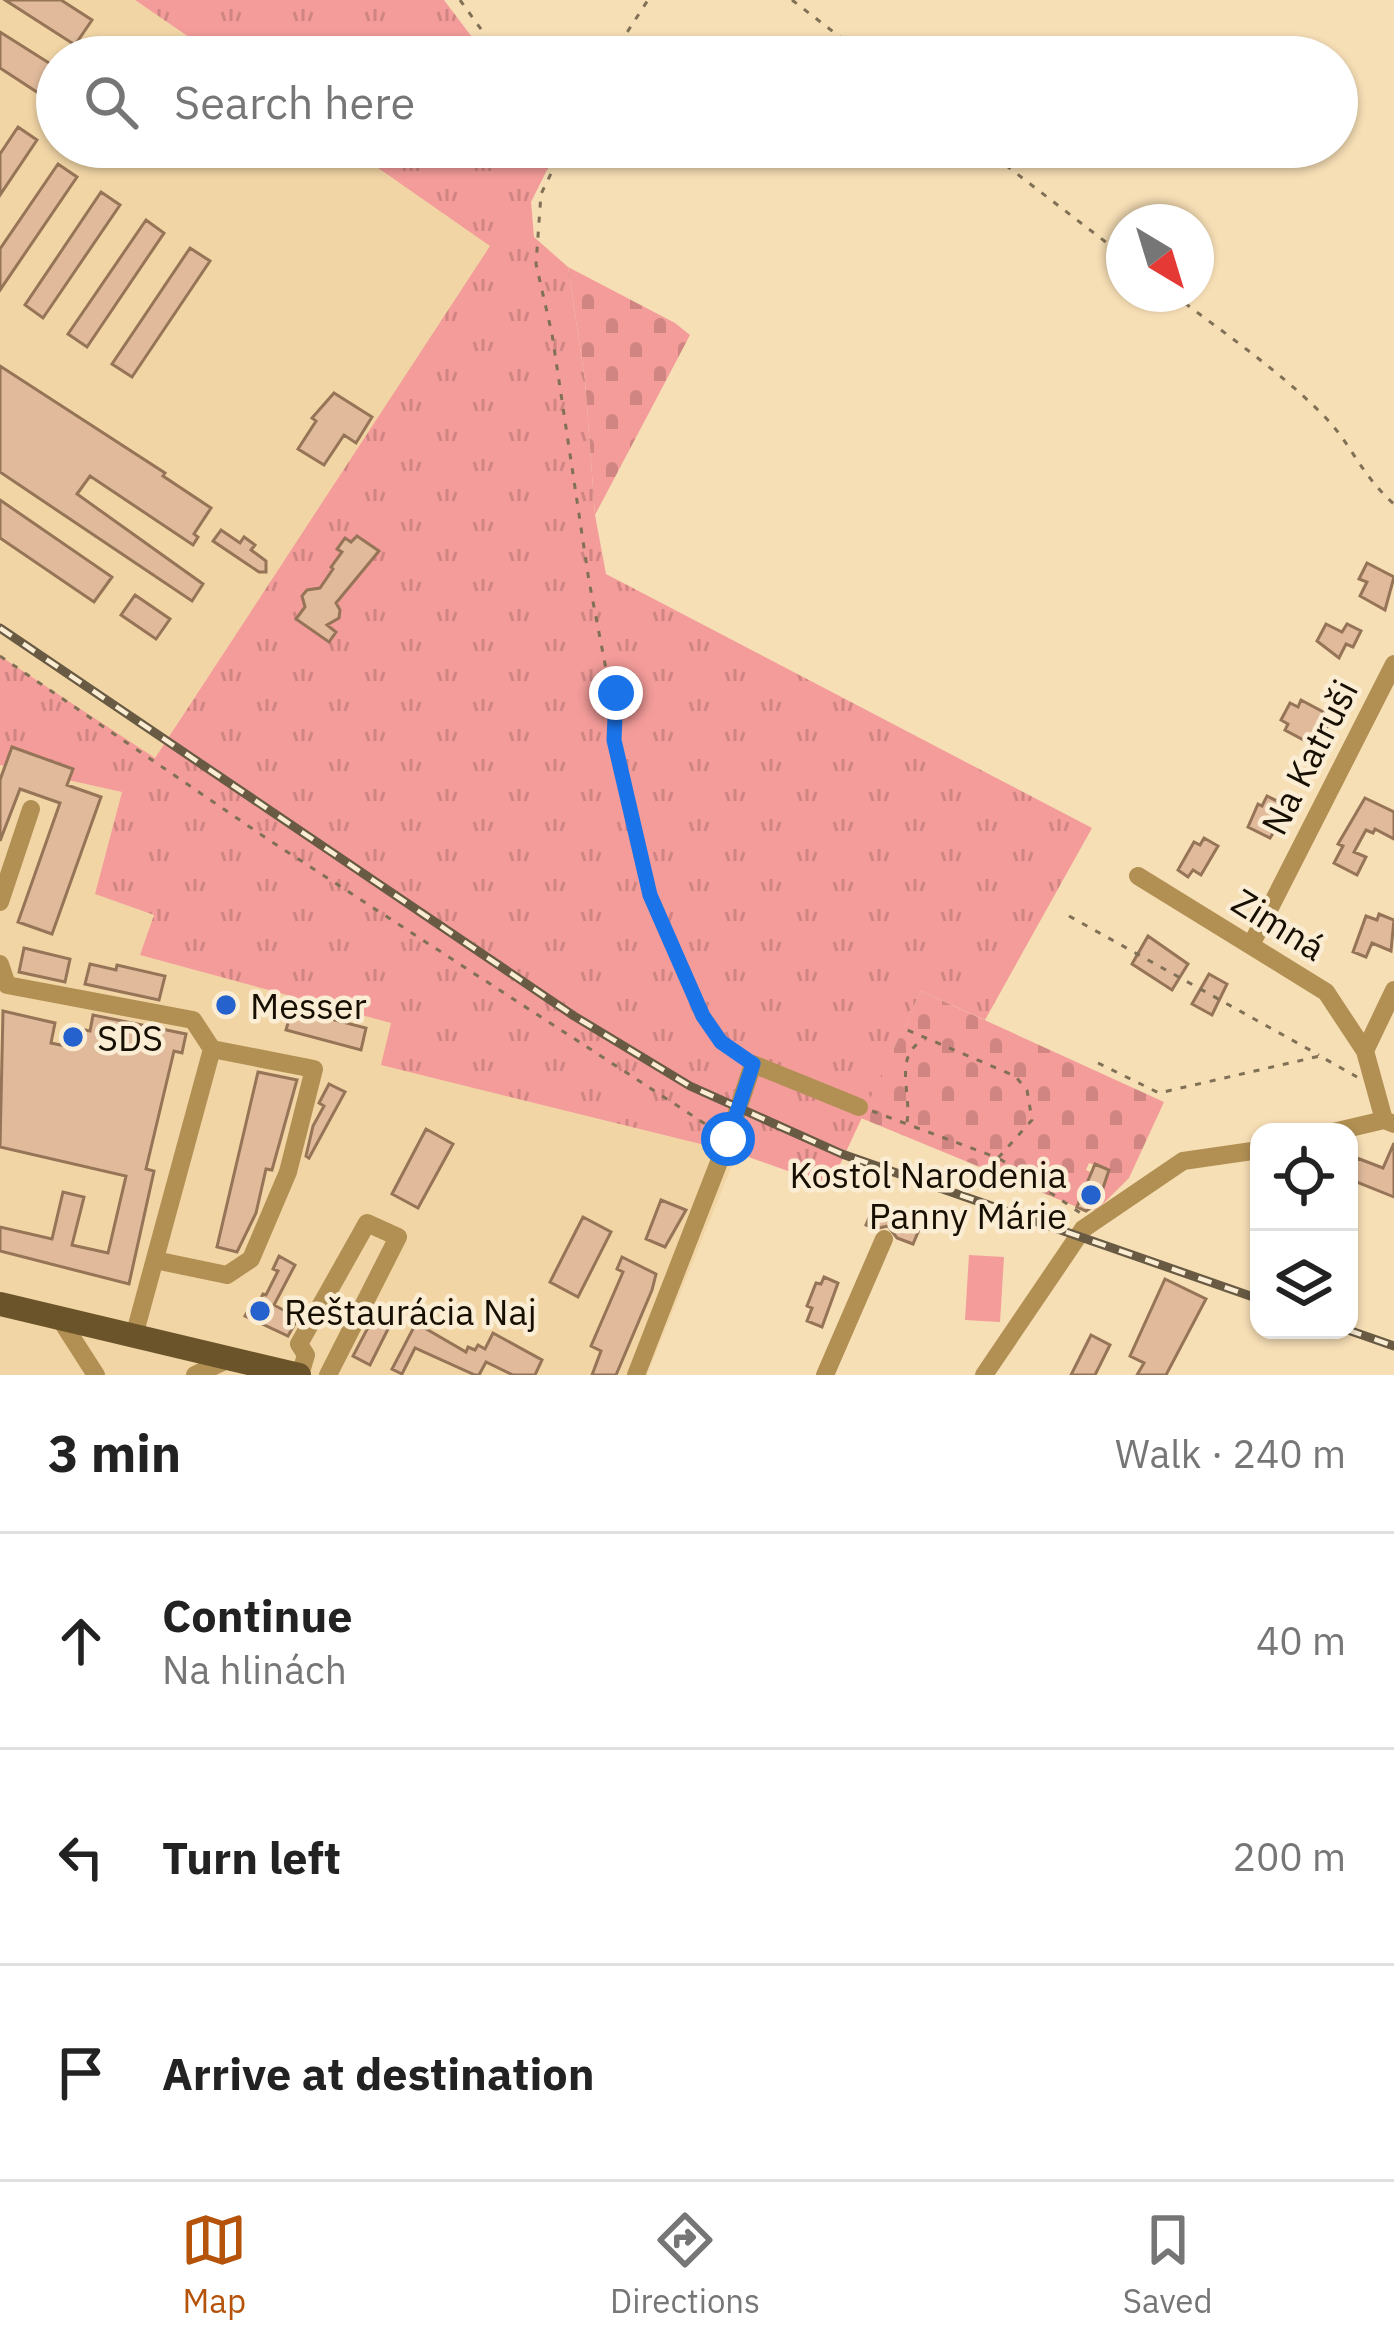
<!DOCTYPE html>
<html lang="en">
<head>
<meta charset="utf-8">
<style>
	:root { --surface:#fff; --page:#f6f6f6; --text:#222; --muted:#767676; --line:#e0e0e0; --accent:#b45309 }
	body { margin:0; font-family:"IBM Plex Sans",sans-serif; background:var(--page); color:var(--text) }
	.controls { position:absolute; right:36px; bottom:36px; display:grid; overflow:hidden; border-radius:24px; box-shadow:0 3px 9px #0004 }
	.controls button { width:108px; height:108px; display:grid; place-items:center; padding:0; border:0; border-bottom:3px solid var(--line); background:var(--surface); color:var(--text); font:60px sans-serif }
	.compass { position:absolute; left:1106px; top:204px; width:108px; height:108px; border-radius:50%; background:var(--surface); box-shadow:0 3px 9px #0004; rotate:142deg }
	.stop { position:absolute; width:36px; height:36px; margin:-27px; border:9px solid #1a73e8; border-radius:50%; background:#fff }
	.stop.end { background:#1a73e8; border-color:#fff; box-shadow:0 3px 12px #0008 }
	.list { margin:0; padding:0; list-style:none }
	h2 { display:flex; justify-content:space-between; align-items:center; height:156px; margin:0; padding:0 48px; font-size:51px }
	h2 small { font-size:39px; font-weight:400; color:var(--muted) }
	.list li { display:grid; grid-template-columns:78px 1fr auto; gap:36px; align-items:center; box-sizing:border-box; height:216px; padding:0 48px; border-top:3px solid var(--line) }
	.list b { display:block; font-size:45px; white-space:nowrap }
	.list p { margin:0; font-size:39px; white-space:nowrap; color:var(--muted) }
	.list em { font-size:39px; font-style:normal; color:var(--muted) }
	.icon { flex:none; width:66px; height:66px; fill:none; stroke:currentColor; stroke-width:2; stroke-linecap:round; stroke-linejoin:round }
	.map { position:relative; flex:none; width:1394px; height:1375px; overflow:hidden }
	.search { position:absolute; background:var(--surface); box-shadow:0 3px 9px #0004; left:36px; right:36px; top:36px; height:132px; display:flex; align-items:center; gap:30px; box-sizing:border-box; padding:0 42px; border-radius:66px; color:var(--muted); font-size:45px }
	.sheet { height:804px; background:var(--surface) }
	nav { display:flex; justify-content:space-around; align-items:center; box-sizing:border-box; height:168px; border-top:3px solid var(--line); background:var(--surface); font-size:33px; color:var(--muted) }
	nav a { display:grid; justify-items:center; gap:6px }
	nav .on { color:var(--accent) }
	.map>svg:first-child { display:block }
</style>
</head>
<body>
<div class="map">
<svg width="1394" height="1375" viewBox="0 0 1394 1375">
	<defs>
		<pattern id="grass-tufts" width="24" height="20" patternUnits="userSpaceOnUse" patternTransform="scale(3)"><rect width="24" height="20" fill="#f39c9a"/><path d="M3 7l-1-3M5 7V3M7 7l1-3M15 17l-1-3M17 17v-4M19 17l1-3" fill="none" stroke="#d08583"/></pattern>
		<pattern id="cemetery-stones" width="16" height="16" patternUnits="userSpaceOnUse" patternTransform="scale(3)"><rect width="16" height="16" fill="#f39c9a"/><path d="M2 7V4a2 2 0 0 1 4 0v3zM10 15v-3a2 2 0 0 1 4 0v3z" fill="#d08583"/></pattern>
	</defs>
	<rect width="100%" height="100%" fill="#f6deb5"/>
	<!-- built -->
	<path fill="#f1d5a5" d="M0 0H135L218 57H57V147H348L491 246 154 759 0 656Z
		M0 765 122 792 95 894 154 915 141 955 392 1023 382 1065 737 1153 647 1375H0Z"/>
	<!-- grass -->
	<path fill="url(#grass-tufts)" d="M135 0H444L487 57H218Z
		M348 147H555L557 150 531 202 534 237 568 267 585 380 595 515 606 574 1092 828 985 1020 921 991 830 1186 737 1153 381 1065 391 1023 140 955 154 915 95 894 122 792 0 765V656L155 758 490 246Z"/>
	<!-- cemetery -->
	<path fill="url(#cemetery-stones)" d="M568 267 675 323 690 335 595 515 585 380Z
		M921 991 1164 1102 1129 1178 1093 1214 1108 1170 1089 1163 1086 1170 1094 1174 1077 1207 861 1118Z"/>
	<!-- pitch -->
	<path fill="#f39c9a" d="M969 1255 1004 1257 1000 1322 965 1320Z"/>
	<!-- building -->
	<path fill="#e0ba9b" stroke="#967457" stroke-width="3" d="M5 0H61L92 20 75 45Z
		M0 32 57 68 43 96 0 68Z
		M18 127 37 140 0 195V154Z
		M58 164 77 177 0 290V249Z
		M101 192 120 205 43 318 25 305Z
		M146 220 164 233 87 347 68 334Z
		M190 248 210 261 132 377 112 364Z
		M0 366 165 473 163 476 211 508 194 534 198 537 193 545 90 476 77 494 203 584 192 601 0 472Z
		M334 393 372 417 356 443 344 435 324 465 298 449 316 421 312 418Z
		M0 500 112 577 94 602 0 538Z
		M221 530 240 543 244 537 255 545 251 550 266 561V572H259L213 541Z
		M357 536 379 551 336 603 340 610 339 618 327 625 336 632 329 642 296 619 305 607 302 596 307 590 320 588 333 569 331 567 342 552 337 549 345 538 351 542Z
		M1367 563 1394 577 1385 610 1360 596 1367 582 1359 579Z
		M135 595 170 619 156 639 121 615Z
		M1326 624 1342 632 1347 624 1361 631 1353 647 1346 644 1339 658 1317 641Z
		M1301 700 1327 714 1322 724 1327 727 1320 739 1315 736 1311 744 1285 730 1288 724 1281 720 1290 703 1298 707Z
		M12 747 73 769 67 785 101 797 52 934 18 922 60 803 20 789 0 841V780Z
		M1267 796 1289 807 1270 838 1248 827 1258 804 1262 806Z
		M1365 798 1394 812V839L1375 829 1373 833 1366 830 1354 852 1366 857 1357 875 1334 863 1343 846 1338 844Z
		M1204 838 1218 846 1201 875 1193 870 1188 877 1178 870 1194 842 1200 845Z
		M1379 914 1394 920 1391 951 1372 943 1366 957 1353 952 1366 916 1377 920Z
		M1148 936 1188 964 1172 990 1132 964Z
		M24 948 70 959 65 982 19 972Z
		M90 964 116 970 117 965 165 976 159 1000 85 984Z
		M1209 974 1227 984 1212 1015 1192 1004Z
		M292 1009 366 1028 361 1050 286 1030Z
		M3 1011 55 1023 51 1043 70 1047 75 1028 90 1031 93 1015 186 1034 182 1053 174 1051 146 1169 154 1171 129 1284 0 1251V1227L52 1239 63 1192 84 1197 72 1245 108 1253 126 1176 0 1147Z
		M258 1072 297 1080 272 1170 266 1169 256 1213 237 1252 217 1247Z
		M329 1084 345 1092 309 1158 306 1156 313 1126 324 1106 319 1103Z
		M426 1129 453 1144 418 1208 392 1194Z
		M1394 1143V1197L1349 1179 1357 1158 1383 1168Z
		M1095 1164 1109 1170 1098 1203 1086 1211 1077 1207Z
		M661 1200 686 1210 665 1247 646 1239Z
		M874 1206 921 1225 913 1244 897 1238 888 1226 875 1229 866 1225Z
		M583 1217 611 1232 578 1297 550 1282Z
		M279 1256 295 1265 274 1305 298 1318 288 1336 245 1316 253 1301 258 1304 263 1294 266 1295 278 1271 273 1269Z
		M622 1257 656 1274 652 1290 616 1375H592L601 1351 591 1346 623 1272 617 1269Z
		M824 1277 838 1283 822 1327 807 1321 812 1308 807 1306 816 1283 821 1284Z
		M1165 1279 1206 1299 1166 1375H1137L1144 1363 1130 1356Z
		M375 1314 391 1323 370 1365 353 1356Z
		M416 1323 466 1352 468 1347 475 1350 478 1345 485 1349 493 1333 542 1360 535 1375H513L486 1362 479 1375H475L415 1348 402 1374 392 1369Z
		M1091 1335 1110 1345 1095 1375H1071Z"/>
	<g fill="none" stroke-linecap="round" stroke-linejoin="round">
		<!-- path -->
		<path stroke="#807156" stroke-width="3" stroke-dasharray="6 9" stroke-linecap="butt" d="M460 0 501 57
			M792 0 866 57
			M611 57 648 0
			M564 147 541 194 536 264 552 334 589 581 606 669 616 693 614 740 636 841 670 948 703 1016 721 1042 739 1055
			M982 147 1124 256
			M1173 294C1225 334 1280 371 1325 417 1352 445 1361 475 1394 504
			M0 656 266 838 713 1129
			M1069 916 1319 1055
			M1098 1063 1159 1093 1320 1056 1357 1077
			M872 1111 998 1158 1032 1120 1027 1090 1015 1076 905 1029
			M907 1122C912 1093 892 1055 925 1039
			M1000 1159 1082 1214"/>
		<!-- minor -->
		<path stroke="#b29053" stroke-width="18" d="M1138 876 1326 992 1365 1051 1384 1120
			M0 902 31 809
			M1251 945 1394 664
			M0 964 7 985 193 1020 212 1049
			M1365 1051 1394 990
			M1333 1132 1384 1120 1394 1124
			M60 1319 96 1375
			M134 1336 212 1049 314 1069 288 1172 251 1259 227 1275 155 1260
			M195 1375 231 1358
			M300 1375 306 1355 299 1344 367 1223 398 1237 328 1375
			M636 1375 728 1139 753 1064 859 1107
			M825 1375 884 1239
			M984 1375 1083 1229 1183 1161 1259 1150"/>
		<!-- major -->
		<path stroke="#6b5429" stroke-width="24" d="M0 1304 299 1375"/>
		<defs>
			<path id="rail" d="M0 628 574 1016 690 1086 842 1154 1259 1299
				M1348 1330 1394 1346"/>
		</defs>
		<!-- rail casing -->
		<use href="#rail" stroke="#685a43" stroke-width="9"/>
		<!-- rail -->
		<use href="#rail" stroke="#fbedd4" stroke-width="4.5" stroke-dasharray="14" stroke-linecap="butt"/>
	</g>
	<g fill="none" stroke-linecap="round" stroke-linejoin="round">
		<!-- route -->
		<path stroke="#1a73e8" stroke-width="15" d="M616 693 614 740 650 895 703 1016 721 1042 753 1064 728 1139"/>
	</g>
	<!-- markers -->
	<g fill="#2562ce" stroke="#fbedd4" stroke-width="4.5">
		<circle cx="226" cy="1005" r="12"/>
		<circle cx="73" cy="1037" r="12"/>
		<circle cx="1091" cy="1195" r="12"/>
		<circle cx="260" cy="1311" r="12"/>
	</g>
	<g text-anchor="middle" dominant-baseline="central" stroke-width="9" stroke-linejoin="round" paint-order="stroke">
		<!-- street labels -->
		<g font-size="36" fill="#170f02" stroke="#fbedd4">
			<text transform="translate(1309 757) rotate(-63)">Na Katruši</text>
			<text transform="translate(1279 924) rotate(32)">Zimná</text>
		</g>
		<!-- poi labels -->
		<g font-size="36" fill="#170f02" stroke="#fbedd4" text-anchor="start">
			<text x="250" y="1005">Messer</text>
			<text x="97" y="1037">SDS</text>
			<text x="1067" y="1174" text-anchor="end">Kostol Narodenia<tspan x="1067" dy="41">Panny Márie</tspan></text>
			<text x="284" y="1311">Reštaurácia Naj</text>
		</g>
	</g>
</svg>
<div class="controls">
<button><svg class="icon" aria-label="locate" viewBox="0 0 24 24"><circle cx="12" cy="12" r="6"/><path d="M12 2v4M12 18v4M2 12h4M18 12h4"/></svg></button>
<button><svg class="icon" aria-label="layers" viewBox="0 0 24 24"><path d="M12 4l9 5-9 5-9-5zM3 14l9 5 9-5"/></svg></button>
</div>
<svg class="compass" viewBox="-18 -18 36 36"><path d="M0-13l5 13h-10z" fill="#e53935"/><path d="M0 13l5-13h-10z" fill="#767676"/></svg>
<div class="stop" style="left:728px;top:1139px"></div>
<div class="stop end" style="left:616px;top:693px"></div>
<div class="search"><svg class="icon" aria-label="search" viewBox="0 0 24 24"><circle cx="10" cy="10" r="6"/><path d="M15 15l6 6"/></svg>Search here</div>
</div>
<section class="sheet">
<h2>3 min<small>Walk · 240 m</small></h2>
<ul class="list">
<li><svg class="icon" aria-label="ahead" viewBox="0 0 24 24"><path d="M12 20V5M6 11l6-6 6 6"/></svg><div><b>Continue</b><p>Na hlinách</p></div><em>40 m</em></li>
<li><svg class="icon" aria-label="left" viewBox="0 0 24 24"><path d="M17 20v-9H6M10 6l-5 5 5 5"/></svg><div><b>Turn left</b></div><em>200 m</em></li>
<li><svg class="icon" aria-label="arrive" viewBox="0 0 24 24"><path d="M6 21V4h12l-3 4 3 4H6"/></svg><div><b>Arrive at destination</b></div></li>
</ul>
</section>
<nav>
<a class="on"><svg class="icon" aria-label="map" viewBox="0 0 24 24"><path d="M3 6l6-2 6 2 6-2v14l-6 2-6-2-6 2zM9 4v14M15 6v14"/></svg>Map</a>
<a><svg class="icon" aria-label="directions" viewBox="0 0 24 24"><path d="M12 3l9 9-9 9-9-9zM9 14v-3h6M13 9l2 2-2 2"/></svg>Directions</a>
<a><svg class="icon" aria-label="saved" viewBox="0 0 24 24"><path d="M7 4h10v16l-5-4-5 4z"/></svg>Saved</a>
</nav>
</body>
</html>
